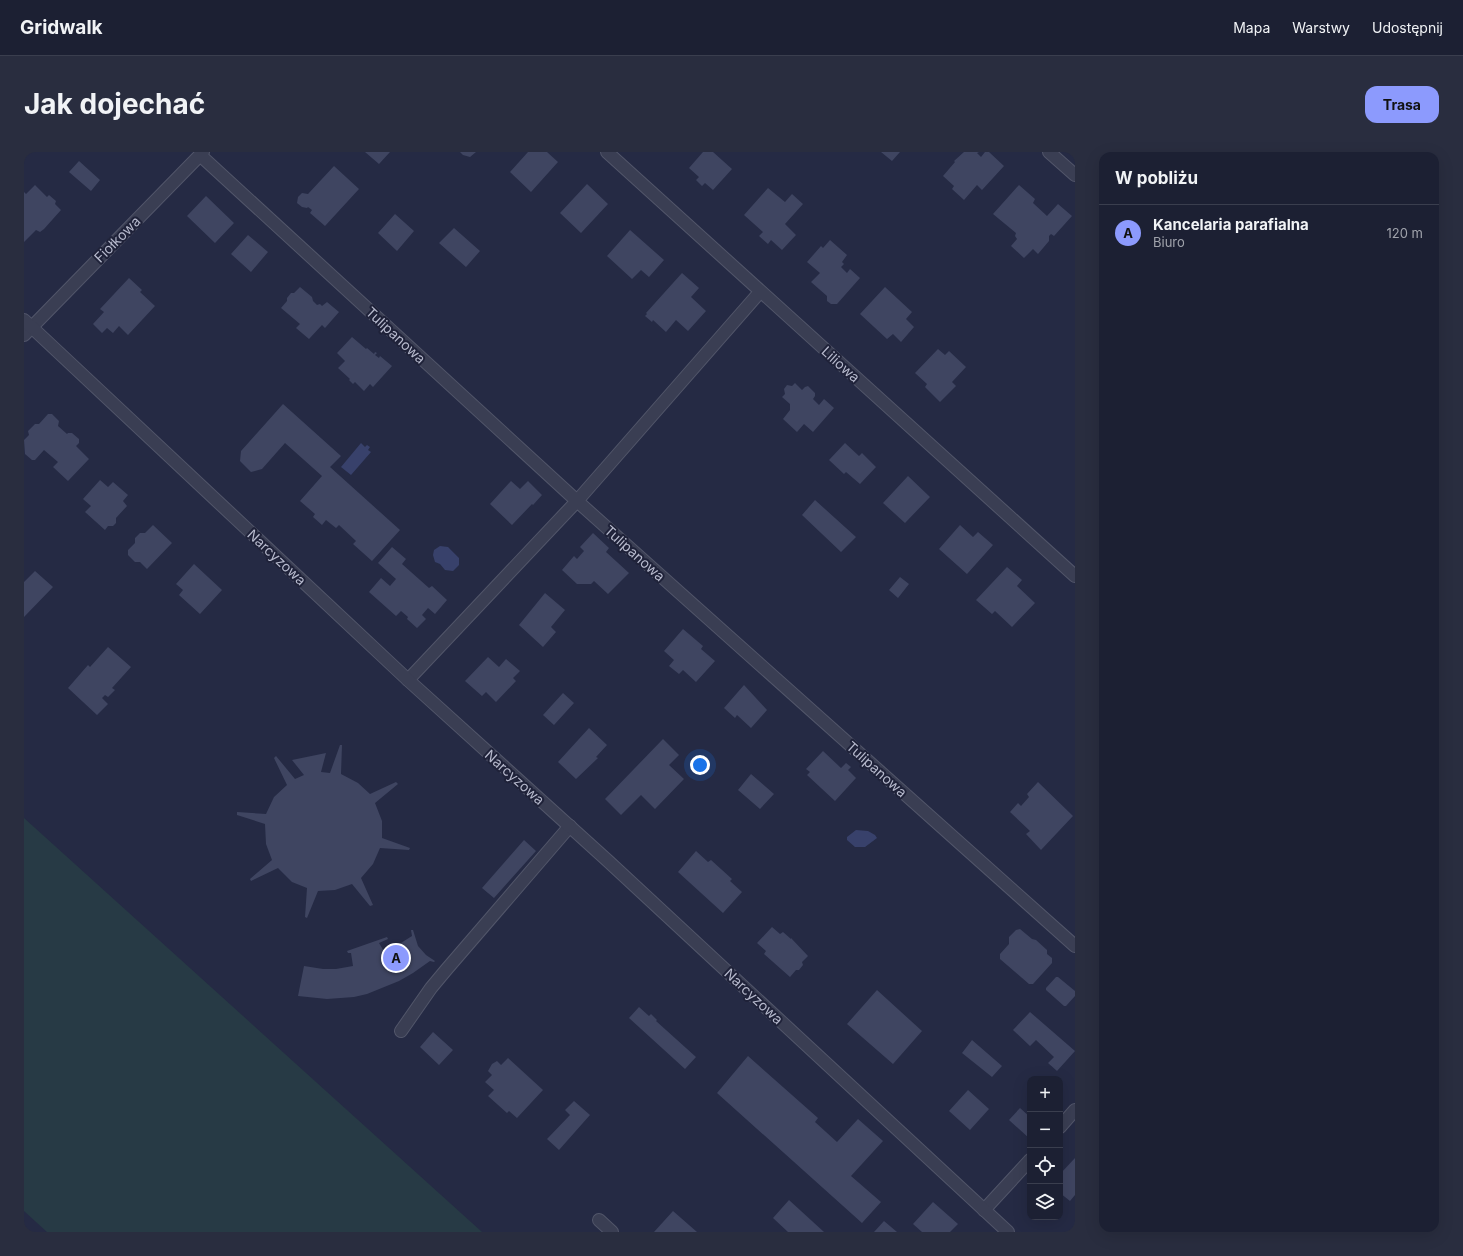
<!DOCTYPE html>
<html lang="pl">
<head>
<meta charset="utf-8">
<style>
	:root { --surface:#1c2033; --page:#292d3f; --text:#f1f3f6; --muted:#a0a3ac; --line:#3a3e4e; --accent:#8c9afd }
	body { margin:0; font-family:Inter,sans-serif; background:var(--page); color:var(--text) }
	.controls { position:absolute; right:12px; bottom:12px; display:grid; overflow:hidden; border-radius:8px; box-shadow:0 4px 16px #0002 }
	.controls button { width:36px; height:36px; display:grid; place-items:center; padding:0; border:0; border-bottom:1px solid var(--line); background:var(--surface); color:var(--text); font:20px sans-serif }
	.you { position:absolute; left:676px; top:613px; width:14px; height:14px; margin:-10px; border:3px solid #fff; border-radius:50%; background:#1a73e8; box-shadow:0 0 0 6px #1a73e833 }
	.badge { display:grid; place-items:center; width:26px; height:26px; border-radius:50%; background:var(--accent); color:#111; font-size:13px; font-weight:700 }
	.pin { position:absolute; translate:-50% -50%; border:2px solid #fff; box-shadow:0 1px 4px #0006 }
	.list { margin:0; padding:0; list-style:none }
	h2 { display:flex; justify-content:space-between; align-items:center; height:52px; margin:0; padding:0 16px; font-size:17px }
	h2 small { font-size:13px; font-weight:400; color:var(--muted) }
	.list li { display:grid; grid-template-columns:26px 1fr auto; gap:12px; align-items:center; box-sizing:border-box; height:56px; padding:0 16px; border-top:1px solid var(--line) }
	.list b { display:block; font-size:15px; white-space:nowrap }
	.list p { margin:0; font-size:13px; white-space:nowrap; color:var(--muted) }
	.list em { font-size:13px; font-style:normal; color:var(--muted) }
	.icon { flex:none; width:22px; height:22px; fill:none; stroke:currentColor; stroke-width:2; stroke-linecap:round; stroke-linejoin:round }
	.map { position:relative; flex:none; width:1051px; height:1080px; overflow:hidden; border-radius:12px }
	header { display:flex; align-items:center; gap:24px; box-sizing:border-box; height:56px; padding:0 20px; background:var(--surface); border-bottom:1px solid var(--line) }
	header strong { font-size:19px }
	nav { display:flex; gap:22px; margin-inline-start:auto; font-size:14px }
	.intro { display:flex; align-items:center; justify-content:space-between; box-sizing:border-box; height:96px; padding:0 24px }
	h1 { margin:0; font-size:28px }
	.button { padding:10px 18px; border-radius:12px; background:var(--accent); color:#111; font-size:14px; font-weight:700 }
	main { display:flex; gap:24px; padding:0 24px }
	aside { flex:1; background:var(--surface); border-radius:12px; box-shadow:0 4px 16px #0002 }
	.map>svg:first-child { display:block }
</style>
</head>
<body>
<header>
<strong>Gridwalk</strong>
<nav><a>Mapa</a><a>Warstwy</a><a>Udostępnij</a></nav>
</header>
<div class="intro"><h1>Jak dojechać</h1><a class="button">Trasa</a></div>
<main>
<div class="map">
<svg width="1051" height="1080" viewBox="0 0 1051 1080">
	<rect width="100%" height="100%" fill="#252a44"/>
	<!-- green -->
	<path fill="#273a45" d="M0 666 458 1080H23L0 1059Z"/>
	<!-- water -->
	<path fill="#38416b" d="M337 291 341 295 343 293 346 295 344 298 347 300 327 323 317 315Z
		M416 394 424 395 435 406V413L429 419 421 418 416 412 411 410 409 403 410 398Z
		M832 678 844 679 851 683 853 686 841 695H831L823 688V685Z"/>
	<!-- building -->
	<path fill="#3f4561" d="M341 0H366L355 12Z
		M436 0H452L446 5 439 3Z
		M504 0H523L534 10 507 40 486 20Z
		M679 0H689L708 17 689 38 681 31 678 34 672 28 675 25 665 16Z
		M857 0H876L868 9Z
		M940 0H955L953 1 957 5 961 0H965L980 14 958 38 953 33 940 48 928 37 930 34 919 24 931 10 930 9Z
		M55 9 76 28 67 39 45 20Z
		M310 14 335 37 301 74 286 61 288 58 284 55 283 56 278 55 273 51 274 45 278 41 284 42Z
		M563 32 584 52 557 81 536 61Z
		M11 33 23 45 25 43 32 49 31 52 37 58 20 77 16 80 12 78 0 90V40L2 42Z
		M995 33 1011 47 1009 51 1023 64 1034 52 1048 64 1030 84 1027 82 1025 84V89L1014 102 1009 97 1000 106 987 94 993 87 991 84 992 81 969 62Z
		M744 36 761 50 768 42 779 52 761 72 772 83 758 98 747 88 744 92 735 84 739 80 720 63Z
		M182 44 210 71 191 91 163 64Z
		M371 62 390 79 373 99 354 81Z
		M430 76 456 99 442 115 415 91Z
		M606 78 640 108 625 125 617 118 608 127 583 104Z
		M224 83 244 100 227 120 207 102Z
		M806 88 823 103 818 110 820 112 817 115 823 121 826 117 836 126 813 152H807L803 149V144L787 130 796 121 783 110 797 94 799 96Z
		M658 121 675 136 667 145 682 159 664 179 652 168 642 180 629 168 628 170 621 164 623 162 622 161Z
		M105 126 118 138 116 140 131 154 104 183 95 174 89 181 83 176 78 181 69 172 80 160 76 157Z
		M276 135 288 145 289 149 293 153 296 152 298 154 303 150 315 160 301 176 298 173 285 187 272 176 276 172 257 156 263 149V146L267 141H270Z
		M861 135 888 160 882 167 890 175 877 190 869 182 863 187 836 162Z
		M328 185 342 197 343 196 350 202 351 200 353 201 351 203 355 206 356 204 368 214 349 235 346 232 340 239 331 230 329 232 325 228 326 227 314 216 321 209 313 201Z
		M914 197 921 203 925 199 942 215 928 230 932 234 916 250 901 235 903 232 891 221Z
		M771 231 778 238 781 235 784 234 791 241V244L789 247 795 253 800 247 810 256 789 280 780 272 773 280 759 267 766 258V252L758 245 761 242 760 237 763 233 768 234Z
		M259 252 317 304 306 315 376 378 348 409 329 392 332 389 315 373 312 376 302 368 298 373 289 365 291 362 276 349 298 324 261 291 238 317 227 320 216 309 217 299Z
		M24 262H28L35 269 34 274 43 282 44 281H48L55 287V291L52 294 65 307 44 329 29 315 34 310 20 298 11 308H8L1 302 0 288 5 283 4 279 11 272H15Z
		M821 291 835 304 838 301 852 315 836 332 822 320 820 322 805 308Z
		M884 324 906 345 881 371 859 351Z
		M76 328 84 335 89 330 104 343 99 349 103 354 92 366V371L89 374H84L81 378 61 360 67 354 59 347Z
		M487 329 496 337 504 329 518 343 509 353 508 352 488 373 466 352Z
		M791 348 832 385 817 400 778 363Z
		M129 373 148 391 123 417 116 410H111L104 403V398L111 391V386L116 381H121Z
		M936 373 949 385 954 380 969 393 943 422 915 397Z
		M569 381 585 396 582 400 605 421 584 442 570 429 567 432H553L538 418 550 404 553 407 560 399 556 395Z
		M368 395 382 407 378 412 405 436 408 434 423 448 411 462 404 456 398 463 402 467 393 476 383 467 384 465 377 459 372 464 345 440 357 426 366 434 372 427 354 411Z
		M170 412 198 438 176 462 155 443 159 438 152 432Z
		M983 415 998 428 993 434 1011 451 988 475 971 459 968 462 952 448Z
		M11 419 29 435 0 465V430Z
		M876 425 885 432 874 446 865 438Z
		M521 441 541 458 527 475 532 480 519 495 495 473Z
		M659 477 679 494 677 497 691 509 672 530 659 518 655 522 645 514 650 508 640 499Z
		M84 495 107 515 88 536 91 538 84 545 81 543 78 546 84 552 73 563 44 536 64 513 66 515Z
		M464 505 475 515 482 507 496 519 489 526 492 529 472 550 462 540 458 544 441 529Z
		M720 533 743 558 727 576 713 563 711 566 700 556Z
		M539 541 550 551 530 573 519 563Z
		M565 576 583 593 572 605 574 606 552 627 534 610Z
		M639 587 655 603 645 613 660 627 631 657 617 643 597 663 581 647Z
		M316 593H318L317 622 334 631 346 642 372 630 374 632 351 651 358 669V686L386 696 385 698 356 696 349 712 337 726 349 753 346 754 328 732 311 738 294 739 283 766 281 765 283 736 268 730 254 716 227 729 226 727 248 708 242 692 241 672 213 663V660L242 662 250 645 263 633 250 606 252 604 271 627 280 623 268 608 302 601 297 620 306 621Z
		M799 599 817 616 822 611 827 615 824 618 832 626 811 649 783 623 786 620 782 617Z
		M727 622 750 642 736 657 714 638Z
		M1014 630 1049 664 1017 698 1002 682 1006 679 986 660 994 651 997 654 1005 645 1003 642Z
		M500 688 512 699 470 746 458 736Z
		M672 699 684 710 687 708 708 727 706 729 718 740 699 761 654 720Z
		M748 775 756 782 759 780 767 787V786L784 804 778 810 779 813 775 818H772L766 825 740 802 742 799 733 791Z
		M996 777 1008 787 1012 788 1023 798V802L1028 806V811L1009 832H1005L976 807V802L985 792V785L992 778Z
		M387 778H389L394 794 402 803 411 809 410 810 406 809 389 821 375 829 343 842 330 845 303 847 274 844 280 814 299 817H312L329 814 327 801H324L323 799 363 785 364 787 355 791 361 801 388 784Z
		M1032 825H1034L1051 839V844L1042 854H1040L1022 838V836Z
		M853 838 898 879 869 912 823 872Z
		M615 855 625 864 627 862 633 868 632 869 672 905 661 917 605 866Z
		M1006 860 1051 899 1033 919 1024 911 1030 905 1012 888 1006 894 989 878Z
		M409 880 429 898 415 913 396 895Z
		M948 888 978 914 968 925 938 901Z
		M724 904 794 966 791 970 813 990 834 967 859 989 827 1024 857 1050 838 1071 693 941Z
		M484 906 519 938 493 966 485 959 483 961 464 944 470 938 461 930 468 923 464 919 468 912 473 909 477 913Z
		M944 938 965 957 946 978 925 959Z
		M550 949 566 963 535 998 523 987 546 963 541 958Z
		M996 956 1006 965V987L985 968Z
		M1051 1006V1043L1046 1049 1036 1041V1022Z
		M765 1048 800 1080H764L749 1066Z
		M909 1050 934 1072 926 1080H898L889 1072Z
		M649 1059 673 1080H630Z
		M860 1069 873 1080H850Z"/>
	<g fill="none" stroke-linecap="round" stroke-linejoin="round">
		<defs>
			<path id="minor" d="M583 0 1051 424
				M1025 0 1051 23
				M176 3 553 349 1051 794
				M0 183 179 0
				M384 528 553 349 736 140
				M377 879 407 836 422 818 546 674
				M1036 975 1051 958
				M960 1058 1006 1008
				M575 1068 588 1080"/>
			<path id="tertiary" d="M0 168 384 528 584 709 984 1080"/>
		</defs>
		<!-- minor casing -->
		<use href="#minor" stroke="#52566a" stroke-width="14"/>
		<!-- tertiary casing -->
		<use href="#tertiary" stroke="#52566a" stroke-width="14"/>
		<!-- minor -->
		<use href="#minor" stroke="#3a3e53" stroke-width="12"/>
		<!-- tertiary -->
		<use href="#tertiary" stroke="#3a3e53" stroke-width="12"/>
	</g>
	<g text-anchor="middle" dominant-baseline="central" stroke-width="4" stroke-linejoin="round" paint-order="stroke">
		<!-- street labels -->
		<g font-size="14" fill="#b7bacd" stroke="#1f2239">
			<text transform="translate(93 87) rotate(-45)">Fiołkowa</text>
			<text transform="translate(372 183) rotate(43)">Tulipanowa</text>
			<text transform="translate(817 212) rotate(42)">Liliowa</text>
			<text transform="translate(611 401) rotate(42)">Tulipanowa</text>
			<text transform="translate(253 405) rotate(43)">Narcyzowa</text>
			<text transform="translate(853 617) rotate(42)">Tulipanowa</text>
			<text transform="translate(491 625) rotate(42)">Narcyzowa</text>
			<text transform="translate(730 844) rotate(43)">Narcyzowa</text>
		</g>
	</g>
</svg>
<div class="controls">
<button>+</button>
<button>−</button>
<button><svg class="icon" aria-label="locate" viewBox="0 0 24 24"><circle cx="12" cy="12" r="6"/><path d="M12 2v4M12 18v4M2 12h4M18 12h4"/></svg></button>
<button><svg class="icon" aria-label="layers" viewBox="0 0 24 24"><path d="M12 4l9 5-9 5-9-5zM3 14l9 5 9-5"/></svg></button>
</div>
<div class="you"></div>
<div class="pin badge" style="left:372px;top:806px">A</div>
</div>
<aside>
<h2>W pobliżu<small></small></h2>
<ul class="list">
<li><span class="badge">A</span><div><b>Kancelaria parafialna</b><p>Biuro</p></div><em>120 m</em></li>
</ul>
</aside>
</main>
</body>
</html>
